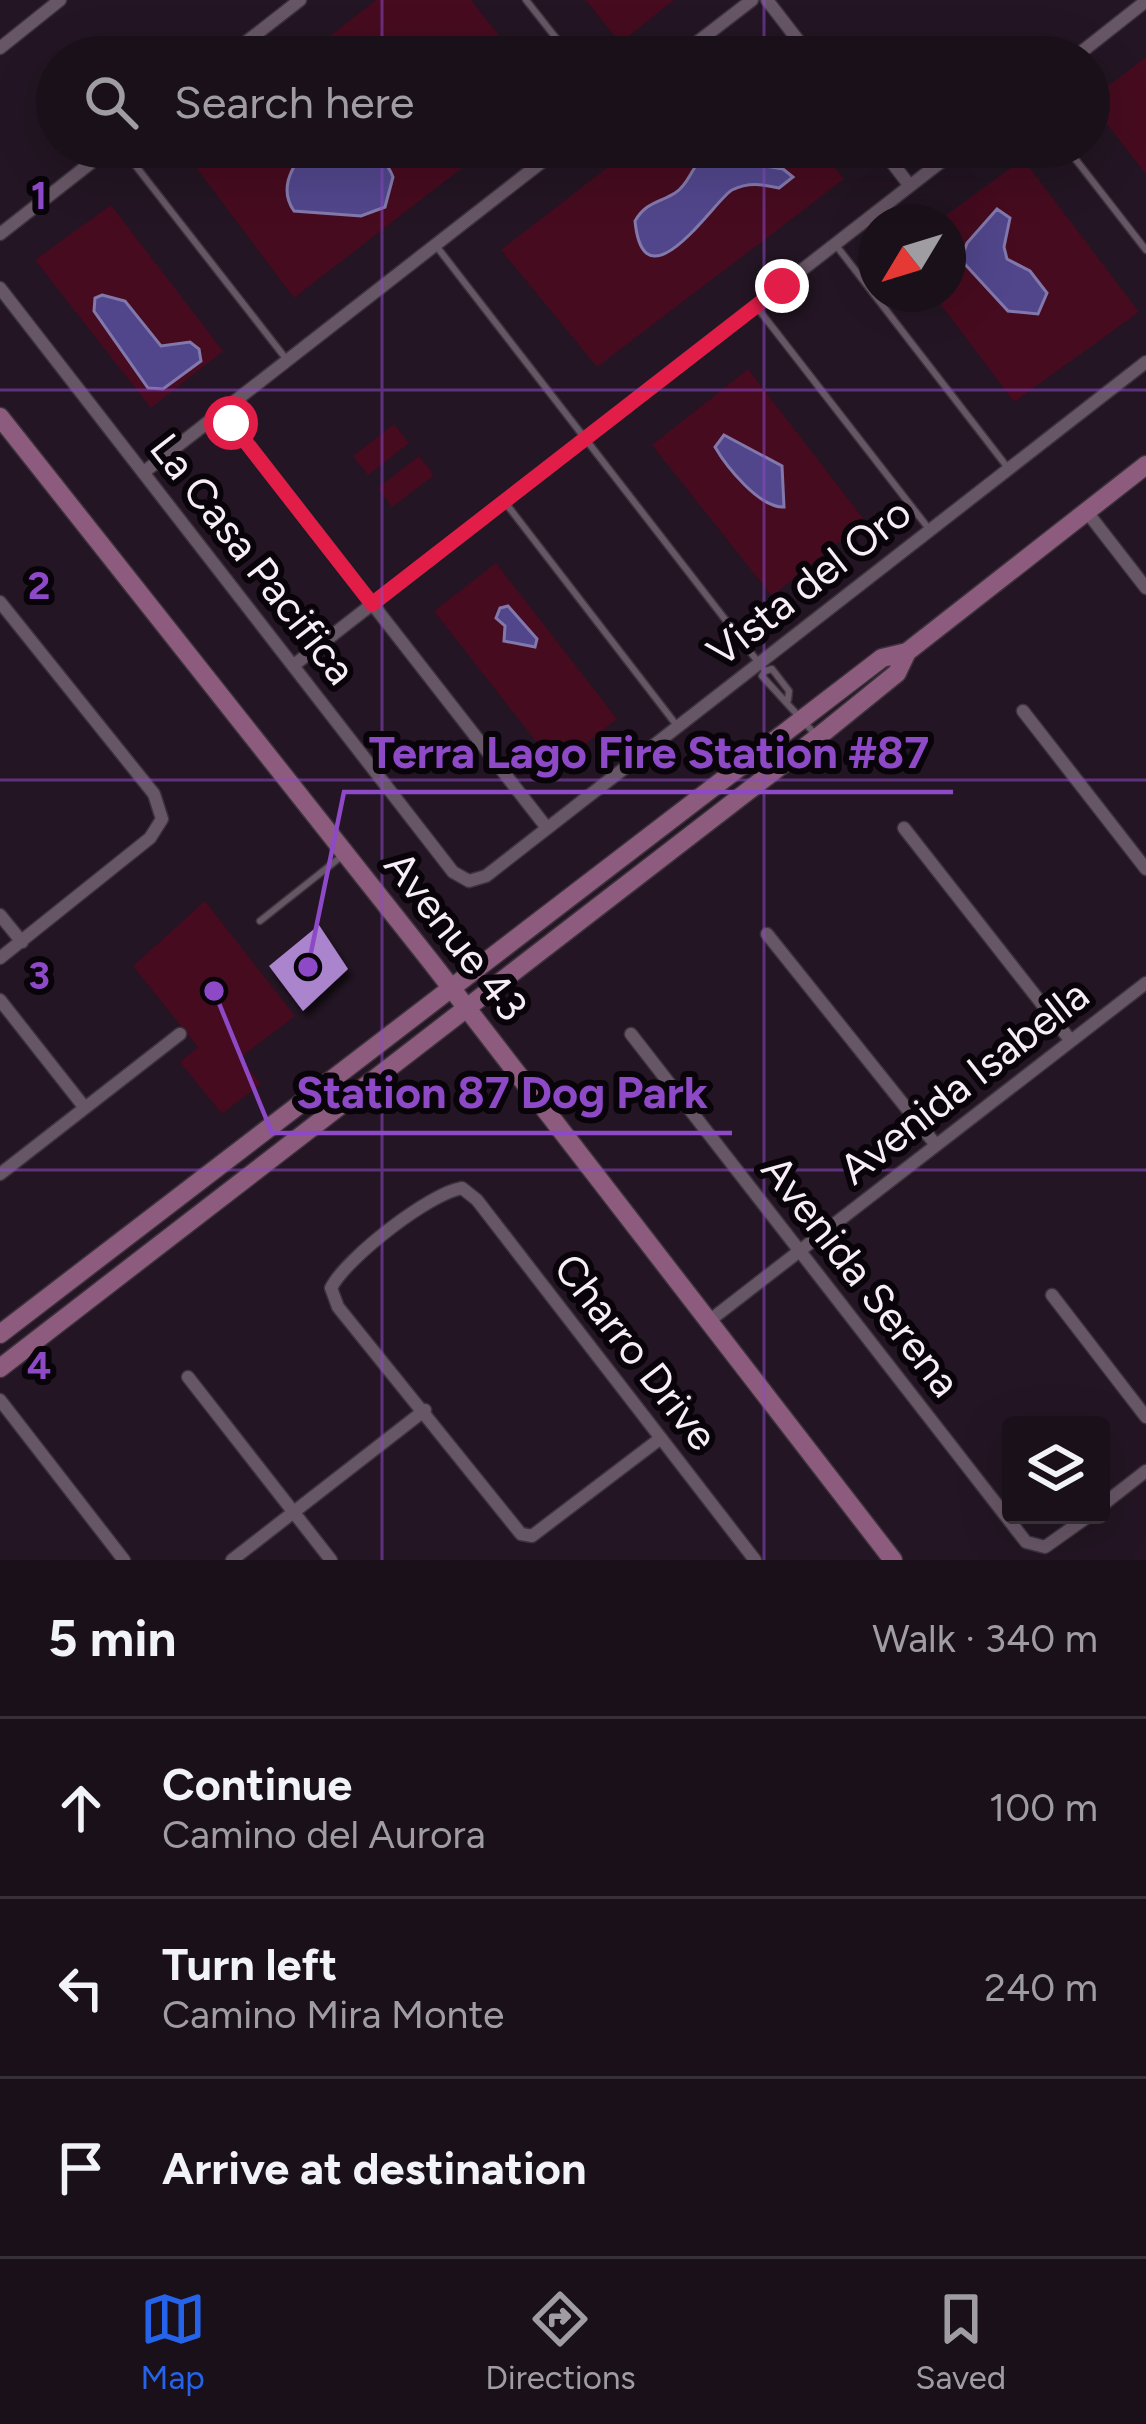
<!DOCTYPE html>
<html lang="en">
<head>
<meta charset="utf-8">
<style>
	:root { --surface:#1a101a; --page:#271e27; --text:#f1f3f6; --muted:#9f9da2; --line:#383039; --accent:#2563eb }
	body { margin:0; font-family:Figtree,sans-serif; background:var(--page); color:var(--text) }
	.controls { position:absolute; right:36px; bottom:36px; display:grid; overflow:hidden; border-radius:12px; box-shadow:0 12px 48px #0002 }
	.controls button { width:108px; height:108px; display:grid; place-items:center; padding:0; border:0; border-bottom:3px solid var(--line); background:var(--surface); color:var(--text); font:60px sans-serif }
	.compass { position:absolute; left:858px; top:204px; width:108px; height:108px; border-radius:50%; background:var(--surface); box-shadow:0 12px 48px #0002; rotate:232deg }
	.stop { position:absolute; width:36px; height:36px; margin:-27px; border:9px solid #e11d48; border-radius:50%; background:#fff }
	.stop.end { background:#e11d48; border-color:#fff; box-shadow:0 3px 12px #0008 }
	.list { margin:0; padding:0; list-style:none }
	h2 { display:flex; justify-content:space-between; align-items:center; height:156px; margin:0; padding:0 48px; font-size:51px }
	h2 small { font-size:39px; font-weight:400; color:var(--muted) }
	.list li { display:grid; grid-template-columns:78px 1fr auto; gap:36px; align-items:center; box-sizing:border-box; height:180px; padding:0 48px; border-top:3px solid var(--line) }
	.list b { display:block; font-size:45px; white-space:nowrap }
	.list p { margin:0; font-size:39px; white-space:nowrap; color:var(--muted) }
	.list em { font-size:39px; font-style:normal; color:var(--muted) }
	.icon { flex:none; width:66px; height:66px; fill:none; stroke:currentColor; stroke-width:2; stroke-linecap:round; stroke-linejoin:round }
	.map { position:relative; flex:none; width:1146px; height:1560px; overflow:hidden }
	.search { position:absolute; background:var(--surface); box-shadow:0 12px 48px #0002; left:36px; right:36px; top:36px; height:132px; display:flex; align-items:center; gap:30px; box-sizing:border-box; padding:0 42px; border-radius:66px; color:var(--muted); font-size:45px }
	.sheet { height:696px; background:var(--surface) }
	nav { display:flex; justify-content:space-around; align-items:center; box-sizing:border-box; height:168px; border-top:3px solid var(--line); background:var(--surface); font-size:33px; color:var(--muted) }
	nav a { display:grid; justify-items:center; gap:6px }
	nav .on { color:var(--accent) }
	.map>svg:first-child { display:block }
</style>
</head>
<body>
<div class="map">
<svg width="1146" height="1560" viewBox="0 0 1146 1560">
	<defs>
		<filter id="shadow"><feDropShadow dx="4" dy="7" stdDeviation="3" flood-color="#0009"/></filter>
	</defs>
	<rect width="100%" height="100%" fill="#231523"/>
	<!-- green -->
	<path fill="#460b1f" d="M376 0H471L516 57H303Z
		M586 0H674L620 43Z
		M1146 57V174L1089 101Z
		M187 147H489L294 298 183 150Z
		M634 147H818L844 179 597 367 501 250Z
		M1023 159 1139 312 1014 402 933 294H948V222H937Z
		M111 205 223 351 151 408 35 260Z
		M748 369 865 521 772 596 652 445Z
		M394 424 409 443 368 475 353 456Z
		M419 456 434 475 392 507 378 488Z
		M496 563 617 719 556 767 434 611Z
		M205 901 295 1016 240 1058 261 1084 222 1114 180 1062 198 1047 133 966Z"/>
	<!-- water -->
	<path fill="#51468b" stroke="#8378ab" stroke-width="3" d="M309 147C342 147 379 140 393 177L385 207 361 216 294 211C278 188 292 165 309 147Z
		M708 156 783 169 793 177 779 188C762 184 748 182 732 190 716 198 644 312 635 221 646 202 659 203 675 193 691 183 691 163 708 156Z
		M997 209 1010 218 1004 247 1007 259 1030 271 1047 293 1038 314 1008 311 961 260 967 243Z
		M102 295 125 301 161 346 190 342 199 349 201 361 163 389 148 388 94 311 95 298Z
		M724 435 782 466 784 507C759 508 726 466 715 447Z
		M508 606 537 639 535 647 504 641 505 626 496 618 500 608Z"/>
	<!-- building -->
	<path fill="#aa85cd" filter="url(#shadow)" d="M319 925 348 969 303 1011 269 966Z"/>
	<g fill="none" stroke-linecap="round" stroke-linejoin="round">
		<defs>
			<path id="lane" d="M526 0 571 57
				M121 147 287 360
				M1066 147 1146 250
				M835 244 1008 468
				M437 247 765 671
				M756 306 929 529
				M504 501 678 727
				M788 700 789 691 772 669 765 671 762 676 814 733
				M260 921 342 856"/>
			<path id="street" d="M767 0 811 57
				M0 48 60 0
				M227 57 300 0
				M678 57 752 0
				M1075 57 1146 1
				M880 147 910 186
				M0 234 111 147
				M0 288 453 872 469 881 486 876 1146 362
				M222 411 547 828
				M144 472 561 147
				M1087 512 1146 588
				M0 602 154 794 162 819 150 838 0 958
				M294 665 960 147
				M1023 711 1146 869
				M904 828 1071 1041
				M0 915 22 942
				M767 934 936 1145
				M0 1000 85 1108
				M631 1034 1026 1542 1045 1547 1090 1515
				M0 1174 180 1034
				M1052 1295 1146 1417
				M709 1321 1146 983
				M188 1377 331 1560
				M0 1400 124 1560
				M661 1438 532 1536 521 1534 338 1307 331 1288C346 1258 430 1193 462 1188L477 1200 755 1560
				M1101 1506 1146 1471
				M232 1560 425 1410"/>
			<path id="secondary" d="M0 417 432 963 893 1560
				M0 1334 882 658 907 652 1146 465
				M0 1368 818 737 897 673 907 652"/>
		</defs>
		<!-- lane casing -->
		<use href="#lane" stroke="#3b323b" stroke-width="9"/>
		<!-- street casing -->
		<use href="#street" stroke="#3b323b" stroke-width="15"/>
		<!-- secondary casing -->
		<use href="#secondary" stroke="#3b323b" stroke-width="21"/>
		<!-- lane -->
		<use href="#lane" stroke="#675666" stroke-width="6"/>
		<!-- street -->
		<use href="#street" stroke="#675666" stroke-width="12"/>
		<!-- secondary -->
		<use href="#secondary" stroke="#8d5b7d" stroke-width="18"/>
	</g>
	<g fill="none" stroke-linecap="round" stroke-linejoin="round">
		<!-- route -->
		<path stroke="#e11d48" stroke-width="15" d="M231 423 372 604 782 286"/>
	</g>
	<!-- grid -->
	<path fill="none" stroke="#8e49c7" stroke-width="3" stroke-opacity="0.55" d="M382 0V57M764 0V57M382 147V1560M764 147V1560M0 390H1146M0 780H1146M0 1170H1146"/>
	<g text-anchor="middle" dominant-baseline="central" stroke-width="12" stroke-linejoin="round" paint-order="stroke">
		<!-- street labels -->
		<g font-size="42" fill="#f7edf7" stroke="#090409">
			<text transform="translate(253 559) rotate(52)">La Casa Pacifica</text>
			<text transform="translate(809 582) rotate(-38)">Vista del Oro</text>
			<text transform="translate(456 936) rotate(52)">Avenue 43</text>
			<text transform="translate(964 1082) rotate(-38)">Avenida Isabella</text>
			<text transform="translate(861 1276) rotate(52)">Avenida Serena</text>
			<text transform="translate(636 1352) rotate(52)">Charro Drive</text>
		</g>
	</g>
	<g font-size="39" text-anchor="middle" font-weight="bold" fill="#8e49c7" stroke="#090409" stroke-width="12" stroke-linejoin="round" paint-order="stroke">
		<text x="39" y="209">1</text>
		<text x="39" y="599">2</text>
		<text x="39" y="989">3</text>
		<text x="39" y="1379">4</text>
	</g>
	<!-- callouts -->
	<path fill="none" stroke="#8e49c7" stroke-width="4.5" d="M308 967L344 792H953M214 991L272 1133H732"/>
	<g fill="#8e49c7" stroke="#090409" stroke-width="4.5">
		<circle cx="308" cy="967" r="12"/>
		<circle cx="214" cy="991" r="12"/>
	</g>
	<g font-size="45" text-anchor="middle" font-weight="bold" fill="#8e49c7" stroke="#090409" stroke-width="12" stroke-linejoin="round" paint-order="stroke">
		<text x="649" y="768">Terra Lago Fire Station #87</text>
		<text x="502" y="1108">Station 87 Dog Park</text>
	</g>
</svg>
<div class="controls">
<button><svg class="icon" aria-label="layers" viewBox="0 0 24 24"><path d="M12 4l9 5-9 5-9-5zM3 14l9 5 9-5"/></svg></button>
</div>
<svg class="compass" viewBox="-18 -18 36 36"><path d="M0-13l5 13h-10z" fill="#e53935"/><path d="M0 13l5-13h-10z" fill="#9f9da2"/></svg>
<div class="stop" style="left:231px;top:423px"></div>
<div class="stop end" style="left:782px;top:286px"></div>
<div class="search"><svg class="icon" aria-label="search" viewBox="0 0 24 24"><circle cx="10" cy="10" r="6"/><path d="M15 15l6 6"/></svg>Search here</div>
</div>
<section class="sheet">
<h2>5 min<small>Walk · 340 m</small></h2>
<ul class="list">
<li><svg class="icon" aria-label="ahead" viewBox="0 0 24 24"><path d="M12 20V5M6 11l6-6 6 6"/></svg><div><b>Continue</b><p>Camino del Aurora</p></div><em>100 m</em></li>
<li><svg class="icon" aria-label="left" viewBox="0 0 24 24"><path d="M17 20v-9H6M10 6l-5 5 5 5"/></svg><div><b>Turn left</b><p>Camino Mira Monte</p></div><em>240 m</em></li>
<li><svg class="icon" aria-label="arrive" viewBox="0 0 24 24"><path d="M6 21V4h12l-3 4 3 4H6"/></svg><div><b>Arrive at destination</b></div></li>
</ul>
</section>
<nav>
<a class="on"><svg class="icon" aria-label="map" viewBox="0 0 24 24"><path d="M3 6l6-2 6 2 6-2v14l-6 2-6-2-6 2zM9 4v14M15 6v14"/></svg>Map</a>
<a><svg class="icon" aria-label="directions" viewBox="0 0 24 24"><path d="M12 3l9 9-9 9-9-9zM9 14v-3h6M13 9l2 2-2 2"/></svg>Directions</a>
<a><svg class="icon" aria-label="saved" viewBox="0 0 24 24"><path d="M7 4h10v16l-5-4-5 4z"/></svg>Saved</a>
</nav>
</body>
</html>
